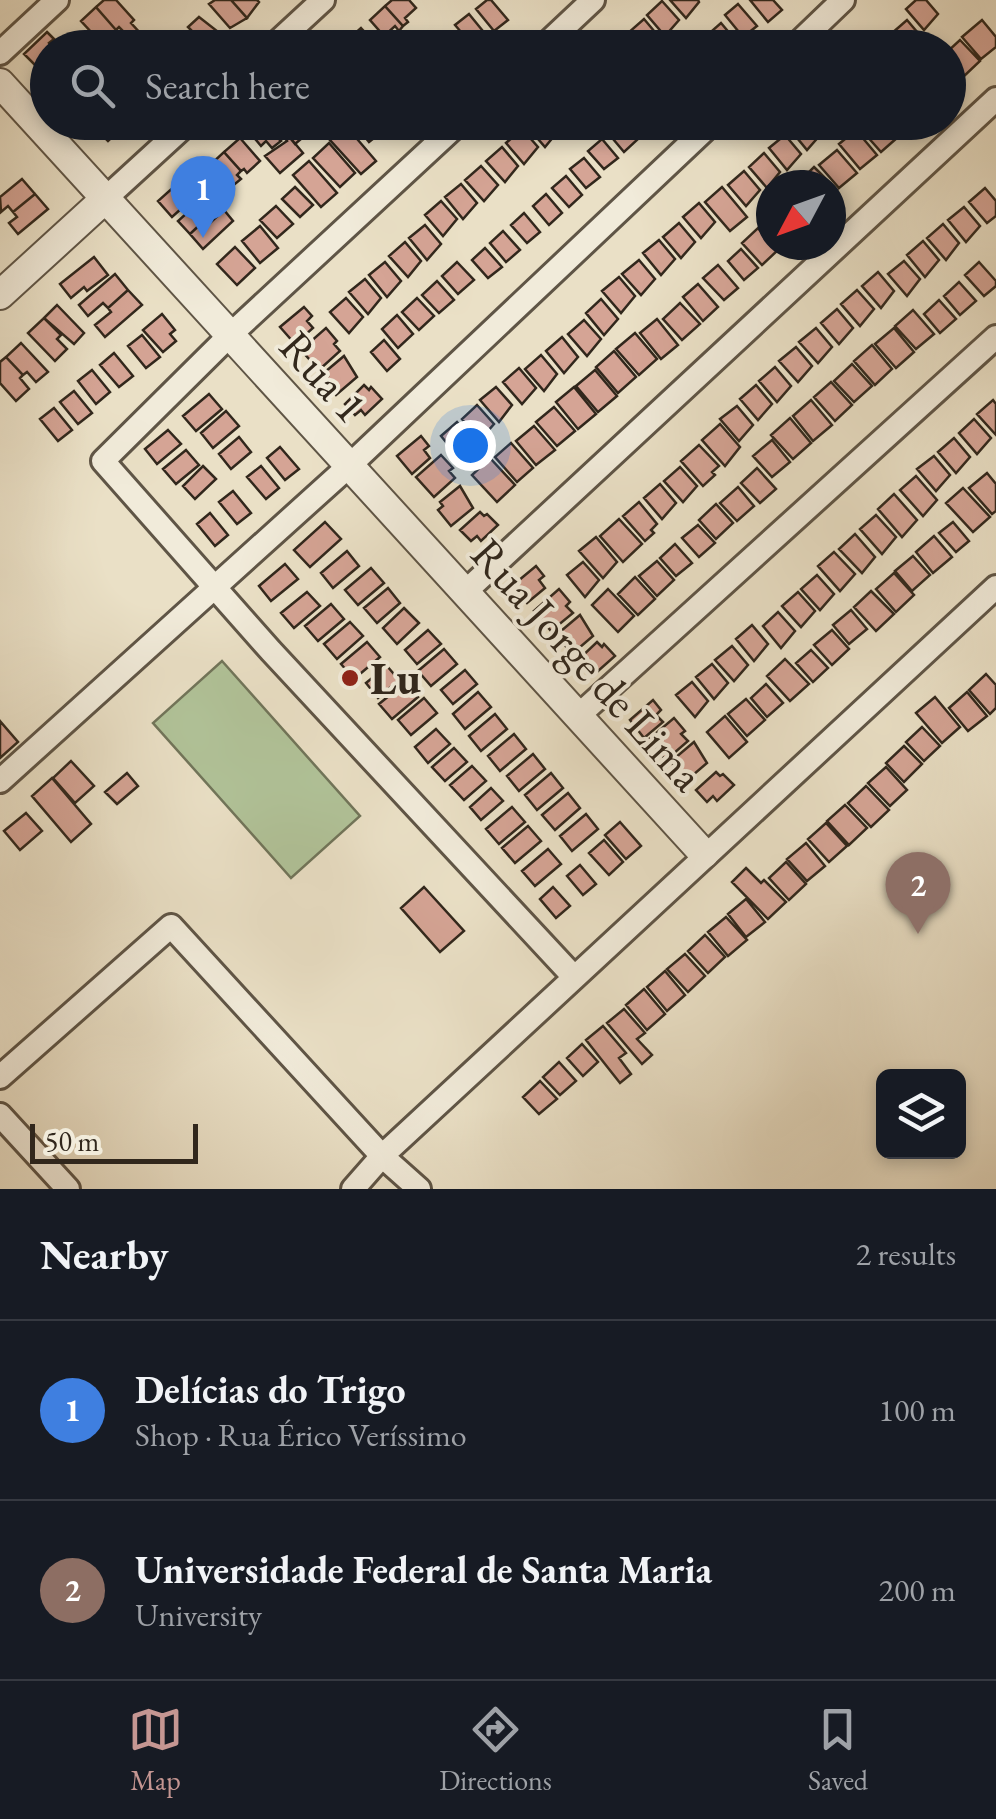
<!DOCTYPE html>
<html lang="en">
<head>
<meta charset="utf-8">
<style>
	:root { --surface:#171b24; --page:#242831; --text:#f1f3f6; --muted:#9ea1a6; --line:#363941; --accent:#c59692 }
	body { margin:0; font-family:"EB Garamond",serif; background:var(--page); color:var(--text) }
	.controls { position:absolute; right:30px; bottom:30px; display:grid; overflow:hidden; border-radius:15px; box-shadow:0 5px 15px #0003 }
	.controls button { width:90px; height:90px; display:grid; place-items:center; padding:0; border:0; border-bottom:2px solid var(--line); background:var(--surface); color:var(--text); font:50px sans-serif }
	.compass { position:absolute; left:756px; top:170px; width:90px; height:90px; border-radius:50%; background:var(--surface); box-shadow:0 5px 15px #0003; rotate:229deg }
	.scale { position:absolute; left:30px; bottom:25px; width:168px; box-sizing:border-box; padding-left:10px; border:5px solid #31271c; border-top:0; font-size:28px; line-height:35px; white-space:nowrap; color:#31271c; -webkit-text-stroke:8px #f1ebda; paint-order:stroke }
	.you { position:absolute; left:470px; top:445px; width:35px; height:35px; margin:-25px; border:8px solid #fff; border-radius:50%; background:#1a73e8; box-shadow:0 0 0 15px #1a73e833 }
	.badge { display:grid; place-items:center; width:65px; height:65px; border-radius:50%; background:var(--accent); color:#fff; font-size:32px; font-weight:700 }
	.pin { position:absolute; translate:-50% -82px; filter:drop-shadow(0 2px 5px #0008) }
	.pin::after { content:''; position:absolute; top:52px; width:35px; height:30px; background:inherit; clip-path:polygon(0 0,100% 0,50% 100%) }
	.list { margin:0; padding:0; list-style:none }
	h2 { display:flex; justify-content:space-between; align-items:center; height:130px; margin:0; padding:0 40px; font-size:42px }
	h2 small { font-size:32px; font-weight:400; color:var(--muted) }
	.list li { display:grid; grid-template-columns:65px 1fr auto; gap:30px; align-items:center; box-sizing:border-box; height:180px; padding:0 40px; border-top:2px solid var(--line) }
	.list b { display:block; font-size:38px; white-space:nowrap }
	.list p { margin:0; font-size:32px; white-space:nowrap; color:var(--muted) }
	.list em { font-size:32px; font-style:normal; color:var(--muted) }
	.icon { flex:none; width:55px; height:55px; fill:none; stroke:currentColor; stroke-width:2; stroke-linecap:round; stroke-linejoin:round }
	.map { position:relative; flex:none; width:996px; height:1189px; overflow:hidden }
	.search { position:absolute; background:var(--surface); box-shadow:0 5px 15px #0003; left:30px; right:30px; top:30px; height:110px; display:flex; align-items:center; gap:25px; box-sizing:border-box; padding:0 35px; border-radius:55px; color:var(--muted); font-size:38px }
	.sheet { height:490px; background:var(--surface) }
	nav { display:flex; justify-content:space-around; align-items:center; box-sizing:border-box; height:140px; border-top:2px solid var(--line); background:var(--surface); font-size:28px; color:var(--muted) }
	nav a { display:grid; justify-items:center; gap:5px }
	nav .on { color:var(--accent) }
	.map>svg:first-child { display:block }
</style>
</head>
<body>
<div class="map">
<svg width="996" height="1189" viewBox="0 0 996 1189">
	<rect width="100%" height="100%" fill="#eae0c6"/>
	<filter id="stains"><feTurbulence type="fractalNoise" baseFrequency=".002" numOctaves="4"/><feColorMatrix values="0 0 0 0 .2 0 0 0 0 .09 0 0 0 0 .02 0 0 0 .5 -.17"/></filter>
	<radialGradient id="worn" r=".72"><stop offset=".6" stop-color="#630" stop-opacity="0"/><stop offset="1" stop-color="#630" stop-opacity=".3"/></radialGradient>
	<!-- green -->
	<path fill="#b1c399" stroke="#71755a" stroke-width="2.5" d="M222 661 360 816 291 878 153 723Z"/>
	<!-- building -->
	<path fill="#d5a495" stroke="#31271c" stroke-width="2.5" d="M104 0H116L134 20 131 23 141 34 129 45 119 32 122 30 119 27 116 30 96 7Z
		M215 0H231L247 18 230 28 209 4Z
		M231 0H257L259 2 247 18Z
		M392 0H409L416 8 405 18 408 22 403 26 385 6Z
		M487 0H491L508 20 494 31 476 9Z
		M670 0H698L699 2 686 18Z
		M750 0H773L782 10 768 22Z
		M916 0H926L938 14 924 30 906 9Z
		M662 1 679 20 665 36 647 15Z
		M738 4 757 26 743 37 725 15Z
		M385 6 403 26 399 31 395 26 384 36 370 20Z
		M96 7 116 30 112 33 117 38 106 48 81 21Z
		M469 14 487 36 474 47 455 25Z
		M199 17 217 31 215 33 220 39 213 45 215 48H201L188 33 191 30 188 27Z
		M644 19 660 38 654 43V48H641L628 33Z
		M907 20 923 39 917 45 919 48H902L891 34Z
		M982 20 996 37V47L981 59 962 37Z
		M721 23 737 42 731 48H715L705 37Z
		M361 28 375 43 369 48H344L342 45Z
		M47 32 54 39 49 43 53 48H48V65L41 71 24 54Z
		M181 32 184 36 188 33 201 48H176L171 41Z
		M960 40 980 61 961 79 948 65V51Z
		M99 122H128L108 141 94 127Z
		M255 122H277L303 153 280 173 265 156 287 141 282 134 277 137 281 141 272 148 266 141 261 146 247 129Z
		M277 122H299L308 133 295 144Z
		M353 122H384L388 127 369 142Z
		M529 122H552L559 130 545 147 526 125Z
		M622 122 637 140 624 152 608 133Z
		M795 122H811L821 134 807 150 789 128Z
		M863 122H886L898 137 881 152 858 126Z
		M346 126 376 161 361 174 330 140Z
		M522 129 538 147 524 164 506 143Z
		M856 130 877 155 860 169 839 144Z
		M785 135 801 154 787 170 769 148Z
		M240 138 260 161 247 173 244 169 241 171 224 152Z
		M602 139 618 158 604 169 588 151Z
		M329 143 355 173 340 187 313 158Z
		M502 147 518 166 505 182 486 161Z
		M837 150 857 173 839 188 819 165Z
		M224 152 241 171 237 175 241 179 230 188 210 165Z
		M764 153 780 172 767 188 749 167Z
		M584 158 600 177 586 188 570 169Z
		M309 161 337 193 321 207 293 175Z
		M481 166 498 185 484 201 465 180Z
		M814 167 837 190 831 195V185L798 183Z
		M744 171 760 190 746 206 728 185Z
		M186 176 196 187 188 194 192 199 172 217 158 201Z
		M566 176 582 195 569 207 552 188Z
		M22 179 35 194 13 212 8 206 1 212 0 197Z
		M461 184 477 203 463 219 445 197Z
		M295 187 313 205 300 217 282 199Z
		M722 187 747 217 730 231 705 202Z
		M985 188 996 201V216L987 223 969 202Z
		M35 194 48 209 18 234 9 223 17 217 13 212Z
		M208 194 216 203 204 214 207 218 190 234 178 221Z
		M546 194 562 213 549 225 533 206Z
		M441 201 457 219 443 236 425 215Z
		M699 203 715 222 701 238 683 217Z
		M276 206 293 224 277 238 260 220Z
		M964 207 980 226 966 242 948 220Z
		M224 210 233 221 203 249 190 234 207 218 211 222Z
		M524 213 540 232 527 243 511 225Z
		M679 223 695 242 681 258 663 237Z
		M943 224 959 243 946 260 927 238Z
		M425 225 441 244 427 260 409 238Z
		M260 226 278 248 260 263 242 241Z
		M758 228 771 245 779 249 762 265 742 243Z
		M503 231 520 250 506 262 490 243Z
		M659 240 675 259 661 275 643 253Z
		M923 241 939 260 925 277 907 255Z
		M405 242 421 261 408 277 389 256Z
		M235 247 255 268 237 285 217 264Z
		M485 248 502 267 488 278 472 260Z
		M741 249 758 268 744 280 728 261Z
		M94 257 108 275 87 291 84 287 71 298 60 284Z
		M639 260 655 279 641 295 622 274Z
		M904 261 920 279 907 296 888 274Z
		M385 262 401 281 387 297 369 275Z
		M457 262 474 280 458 294 442 276Z
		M979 262 996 281V286L984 296 965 275Z
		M718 265 738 288 724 300 703 278Z
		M878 272 894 291 881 308 862 286Z
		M115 274 128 290 108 308 103 303 88 316 79 305Z
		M619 277 635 296 621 313 602 291Z
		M365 279 381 298 368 314 349 292Z
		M437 281 454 300 439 313 422 295Z
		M959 282 976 301 960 315 944 296Z
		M698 284 718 307 703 321 683 297Z
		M128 290 142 305 105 337 95 325 111 312 108 308Z
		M857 290 874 309 860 326 841 304Z
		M346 298 363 317 349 333 330 312Z
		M417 298 434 316 419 330 402 312Z
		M601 299 618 319 604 335 586 313Z
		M939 300 956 319 940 333 924 314Z
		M680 303 700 324 682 340 663 319Z
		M57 305 84 333 74 344 44 318Z
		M304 307 312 316 307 321 313 328 295 344 280 327Z
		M837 309 853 328 839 344 821 323Z
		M913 310 934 334 916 349 895 326Z
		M162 314 175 330 170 334 176 341 163 352 143 330Z
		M397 315 413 334 398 348 382 329Z
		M44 318 61 335 57 339 67 349 55 361 28 333Z
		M657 319 678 345 661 359 640 333Z
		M584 320 601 339 587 356 568 334Z
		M326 328 337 341 334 344 340 351 319 370 301 350Z
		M816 328 832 347 818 363 799 342Z
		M894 328 914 352 896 368 875 344Z
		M635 333 657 359 639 375 616 349Z
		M142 335 160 357 146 368 128 346Z
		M562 337 578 357 564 373 546 351Z
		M384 340 400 359 387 371 371 352Z
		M21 343 48 372 36 382 27 372 23 375 6 357Z
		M872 345 892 369 875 385 854 361Z
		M796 347 812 366 798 382 779 361Z
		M614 351 636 377 618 393 596 367Z
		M114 353 133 376 119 387 100 365Z
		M541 355 557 374 544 391 525 369Z
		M344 356 357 377 336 395 323 380 328 376 325 372Z
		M6 357 23 375 20 378 29 389 16 401 0 383V362Z
		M852 364 872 386 854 402 834 381Z
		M775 367 791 386 777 402 759 381Z
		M519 368 536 388 522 404 503 382Z
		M92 370 110 392 96 404 78 381Z
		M595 370 617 396 598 412 576 386Z
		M831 382 852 405 835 421 814 397Z
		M364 385 369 390 371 387 382 399 365 415 361 410 355 415 345 404Z
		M756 385 772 404 758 420 740 399Z
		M496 387 512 405 499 422 480 400Z
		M574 387 596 414 578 429 556 402Z
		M74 391 92 413 78 424 60 402Z
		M209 394 222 409 196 431 183 416Z
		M811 400 832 425 813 441 793 416Z
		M993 400 996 404V435L977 414Z
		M477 405 494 424 480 440 462 419Z
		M737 406 753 425 739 441 720 419Z
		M554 407 575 431 557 446 536 422Z
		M54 408 72 430 58 441 40 419Z
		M226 411 239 426 213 448 201 433Z
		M790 418 811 443 793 459 771 435Z
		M974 419 991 438 977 454 959 433Z
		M457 422 473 441 459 458 441 436Z
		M720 424 740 447 725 466 702 440Z
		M534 426 555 450 536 465 516 441Z
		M168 430 181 444 157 464 145 449Z
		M421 436 429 446 424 450 430 458 412 474 397 456Z
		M239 437 251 452 231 469 219 454Z
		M954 438 970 457 956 473 938 452Z
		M772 440 790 462 772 477 753 456Z
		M511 443 533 468 517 482 495 457Z
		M699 445 719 466 712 472 715 475 703 486 681 461Z
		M280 447 299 469 285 480 267 458Z
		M186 450 199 465 176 484 163 469Z
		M441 455 453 468 449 471 455 478 434 497 416 477Z
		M934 456 950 475 936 491 917 469Z
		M490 458 515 485 497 502 472 475Z
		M203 466 216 479 195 499 183 486Z
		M261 466 279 488 266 499 247 477Z
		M680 467 697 486 683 502 664 481Z
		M757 468 776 489 760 503 741 483Z
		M987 473 996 484V511L992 514 969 488Z
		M916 476 937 500 923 516 900 490Z
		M660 484 676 503 662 519 644 498Z
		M460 486 473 508 451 526 438 510 443 506 440 502Z
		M738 487 754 506 737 521 720 503Z
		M963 488 990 517 973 532 946 503Z
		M233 491 251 513 237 524 219 502Z
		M894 494 917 520 902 537 878 509Z
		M639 502 657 524 651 530 654 533 645 541 623 516Z
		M716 504 733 523 716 539 699 520Z
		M480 512 484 516 487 514 498 525 481 541 477 536 471 541 460 530Z
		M210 513 228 535 215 546 197 524Z
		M876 515 896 537 882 554 860 529Z
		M619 519 642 544 623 562 600 536Z
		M325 522 341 539 310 567 294 550Z
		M953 522 969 541 956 552 939 533Z
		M698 525 715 543 699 557 682 538Z
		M855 534 875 557 862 573 839 549Z
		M934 536 952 557 933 573 916 552Z
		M596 537 617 562 603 578 579 551Z
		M675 544 692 563 676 576 660 558Z
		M347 551 359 566 333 588 321 573Z
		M834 552 855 574 840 591 818 566Z
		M913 556 930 575 912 591 895 571Z
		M657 561 674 580 657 596 639 576Z
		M583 562 599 580 585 597 567 575Z
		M285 564 298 579 271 601 259 586Z
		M536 566 544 576 539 580 545 588 527 603 512 586Z
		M371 568 384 583 358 605 345 590Z
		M894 573 914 595 896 612 876 589Z
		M817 575 834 594 820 610 801 589Z
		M635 577 655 599 638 615 618 594Z
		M388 588 400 603 377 623 364 608Z
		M559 589 570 602 566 606 573 613 551 631 534 611Z
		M608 589 634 616 618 632 592 605Z
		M871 591 894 614 876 631 854 607Z
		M307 592 320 606 294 628 281 613Z
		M798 592 815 611 801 627 782 606Z
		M331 604 344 619 318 641 305 626Z
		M404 608 419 623 397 644 383 628Z
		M851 610 867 629 849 644 833 625Z
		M778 612 795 631 781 648 763 626Z
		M580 615 593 636 572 654 559 638 563 634 561 631Z
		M350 622 363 636 337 659 324 644Z
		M752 625 768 644 754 661 736 639Z
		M428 630 441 644 417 664 405 650Z
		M832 630 849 649 832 665 814 645Z
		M367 642 380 657 354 679 341 664Z
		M597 642 602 647 604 644 615 656 598 671 594 667 588 672 578 660Z
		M732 646 748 665 734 681 715 660Z
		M444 649 457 664 431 686 418 671Z
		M811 650 828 668 813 682 796 663Z
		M785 659 809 684 790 701 767 676Z
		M712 664 728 683 714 699 696 677Z
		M387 666 399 680 378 698 366 683Z
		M465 670 477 684 453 704 441 690Z
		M986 674 996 685V708L990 714 969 690Z
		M406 682 418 697 392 719 379 704Z
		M692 682 708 701 695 717 676 695Z
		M766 684 783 703 767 717 751 698Z
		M478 692 491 707 465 729 453 714Z
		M967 692 987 716 968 731 949 708Z
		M935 697 960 727 942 743 916 713Z
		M424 698 437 713 411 735 398 720Z
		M746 699 765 720 747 736 728 714Z
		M653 700 661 710 656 715 663 722 644 738 630 720Z
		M495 714 507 729 481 751 469 736Z
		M725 716 747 742 729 758 707 732Z
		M674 718 685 731 681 734 688 741 666 760 648 740Z
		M0 721 18 742 0 758Z
		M922 727 940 746 924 761 906 742Z
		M436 729 450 744 428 763 415 747Z
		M514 734 526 749 500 771 488 756Z
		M694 742 707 763 686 781 673 765 678 761 675 758Z
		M904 746 922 764 904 782 886 763Z
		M454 748 467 762 445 781 432 767Z
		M533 754 545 769 519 791 507 776Z
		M71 761 94 786 75 803 53 778Z
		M472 766 486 781 464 800 450 785Z
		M886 767 907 790 890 806 868 783Z
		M716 772 720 776 723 774 734 785 717 801 713 796 707 802 696 790Z
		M127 773 138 786 117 804 105 792Z
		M551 773 563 788 537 810 525 795Z
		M52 778 91 824 71 842 32 796Z
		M866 786 889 810 871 827 848 803Z
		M491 788 503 801 481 820 470 807Z
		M568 793 580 808 555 830 542 815Z
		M845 805 867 828 849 845 827 821Z
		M512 807 525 822 499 844 486 829Z
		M26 813 42 831 20 850 4 831Z
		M586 814 598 829 572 851 560 836Z
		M620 822 641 846 626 859 605 835Z
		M826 823 847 846 829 862 808 839Z
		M528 826 541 841 515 863 502 848Z
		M604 840 623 862 609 875 589 853Z
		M806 843 825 866 807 881 787 859Z
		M548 849 561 864 535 886 522 871Z
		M786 862 806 884 789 900 769 878Z
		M580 865 596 884 583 895 567 876Z
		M746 868 761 883 764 880 786 902 768 919 732 882Z
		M424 887 464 931 440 952 401 908Z
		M553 887 570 906 556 918 540 899Z
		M746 899 765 922 746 937 728 914Z
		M726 917 747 940 728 956 708 932Z
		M705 935 725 957 708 973 688 951Z
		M685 954 705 976 688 992 667 969Z
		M665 971 685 995 667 1011 647 987Z
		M644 989 665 1014 647 1030 626 1005Z
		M624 1009 645 1033 637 1039 652 1055 642 1064 607 1023Z
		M603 1026 626 1053 619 1058 631 1074 620 1083 586 1040Z
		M582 1044 598 1062 583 1076 567 1058Z
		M559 1062 576 1081 560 1095 543 1077Z
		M540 1081 557 1099 539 1114 523 1097Z"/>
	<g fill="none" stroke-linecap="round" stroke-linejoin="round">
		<defs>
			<path id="minor" d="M271 48 323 0
				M542 48 593 0
				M793 48 843 0
				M0 53 57 0
				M460 122 230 335 103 461 271 651 573 976
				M106 198 189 122
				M465 592 996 99
				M578 716 996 337
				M0 781 349 466 713 122
				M0 1077 171 926 382 1156 419 1189
				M0 1115 68 1189
				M353 1189 382 1156 996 587"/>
			<path id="tertiary" d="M0 83 704 854
				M0 295 106 198"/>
		</defs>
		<!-- minor casing -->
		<use href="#minor" stroke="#5f5546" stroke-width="28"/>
		<!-- tertiary casing -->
		<use href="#tertiary" stroke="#5f5546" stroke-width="32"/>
		<!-- minor -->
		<use href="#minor" stroke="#f1ebda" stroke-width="22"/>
		<!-- tertiary -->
		<use href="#tertiary" stroke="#f1ebda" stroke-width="28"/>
	</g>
	<!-- markers -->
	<circle fill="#8f2418" stroke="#f1ebda" stroke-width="4" cx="350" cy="678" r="10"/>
	<g text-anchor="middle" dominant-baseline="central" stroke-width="8" stroke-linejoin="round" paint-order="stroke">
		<!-- street labels -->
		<g font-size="45" fill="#31271c" stroke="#f1ebda">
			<text transform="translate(324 376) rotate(48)">Rua 1</text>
			<text transform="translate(588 664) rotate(48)">Rua Jorge de Lima</text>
		</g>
		<!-- poi labels -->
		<g font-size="45" font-weight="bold" fill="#31271c" stroke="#f1ebda" text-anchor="start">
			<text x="370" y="678">Lu</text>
		</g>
	</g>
	<rect width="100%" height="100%" filter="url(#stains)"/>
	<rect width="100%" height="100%" fill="url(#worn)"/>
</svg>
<div class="controls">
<button><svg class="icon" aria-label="layers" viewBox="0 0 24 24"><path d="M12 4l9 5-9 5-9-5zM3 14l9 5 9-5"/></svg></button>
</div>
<svg class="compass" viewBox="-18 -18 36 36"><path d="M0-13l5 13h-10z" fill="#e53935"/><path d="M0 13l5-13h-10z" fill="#9ea1a6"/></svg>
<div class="scale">50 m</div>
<div class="you"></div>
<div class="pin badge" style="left:203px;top:238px;background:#3f7fe0">1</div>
<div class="pin badge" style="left:918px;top:934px;background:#8d6e63">2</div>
<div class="search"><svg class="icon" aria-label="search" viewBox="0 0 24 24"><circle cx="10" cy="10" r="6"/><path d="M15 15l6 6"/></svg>Search here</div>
</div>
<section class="sheet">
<h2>Nearby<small>2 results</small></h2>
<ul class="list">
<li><span class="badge" style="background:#3f7fe0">1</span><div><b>Delícias do Trigo</b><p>Shop · Rua Érico Veríssimo</p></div><em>100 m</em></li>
<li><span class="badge" style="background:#8d6e63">2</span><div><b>Universidade Federal de Santa Maria</b><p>University</p></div><em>200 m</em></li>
</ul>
</section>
<nav>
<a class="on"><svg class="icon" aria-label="map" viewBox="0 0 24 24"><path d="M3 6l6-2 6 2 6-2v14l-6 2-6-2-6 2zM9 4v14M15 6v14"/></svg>Map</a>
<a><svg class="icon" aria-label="directions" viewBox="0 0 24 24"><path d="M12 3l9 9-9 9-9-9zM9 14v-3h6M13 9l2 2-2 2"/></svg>Directions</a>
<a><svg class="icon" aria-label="saved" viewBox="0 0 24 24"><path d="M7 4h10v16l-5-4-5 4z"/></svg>Saved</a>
</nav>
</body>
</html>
